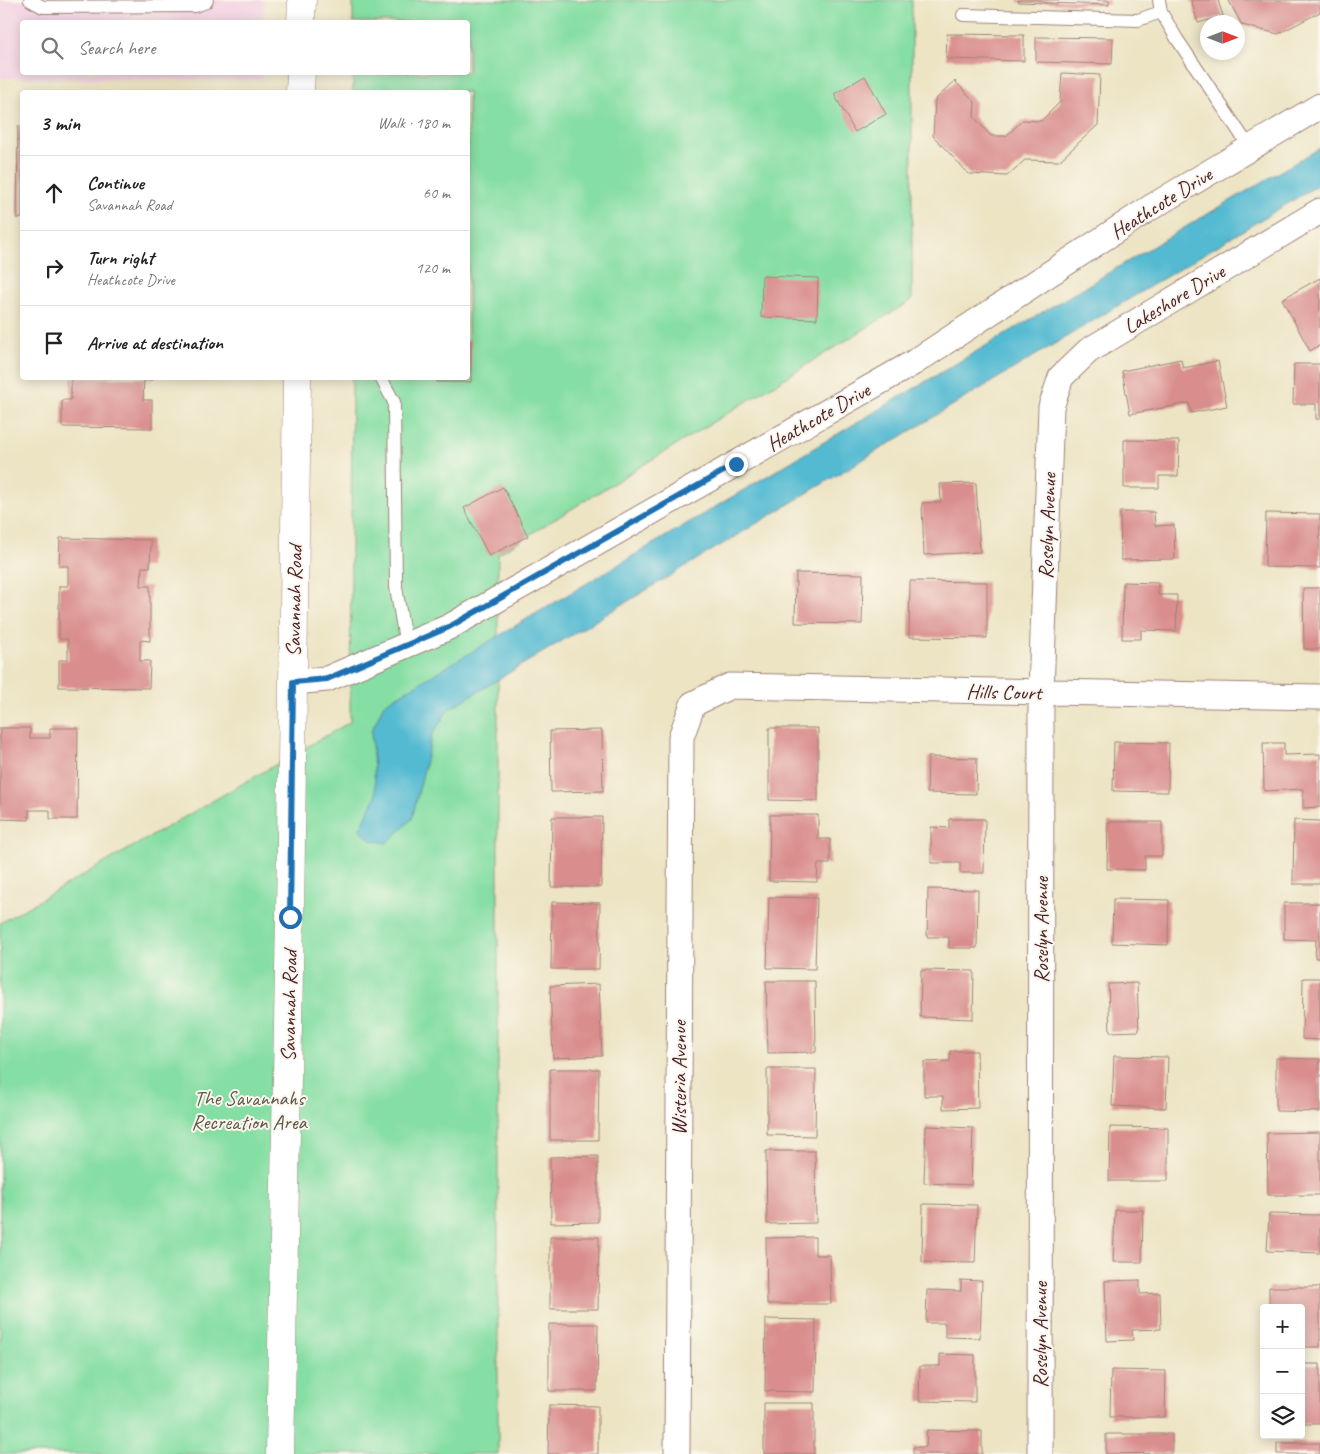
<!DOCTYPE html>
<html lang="en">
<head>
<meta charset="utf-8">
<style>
	:root { --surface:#fff; --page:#f6f6f6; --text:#222; --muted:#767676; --line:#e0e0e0 }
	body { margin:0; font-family:Caveat,sans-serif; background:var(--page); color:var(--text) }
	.controls { position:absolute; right:15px; bottom:15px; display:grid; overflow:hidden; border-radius:5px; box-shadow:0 2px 12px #0003 }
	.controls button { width:45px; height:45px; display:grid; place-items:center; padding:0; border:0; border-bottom:1px solid var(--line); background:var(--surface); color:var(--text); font:25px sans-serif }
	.compass { position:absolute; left:1200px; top:15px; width:45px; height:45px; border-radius:50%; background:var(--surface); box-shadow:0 2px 12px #0003; rotate:90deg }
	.stop { position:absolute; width:15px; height:15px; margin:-11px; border:4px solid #1f6fb2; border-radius:50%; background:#fff }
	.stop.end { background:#1f6fb2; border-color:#fff; box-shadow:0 1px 5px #0008 }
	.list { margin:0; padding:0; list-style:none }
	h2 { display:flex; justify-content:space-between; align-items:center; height:65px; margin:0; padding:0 20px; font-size:21px }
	h2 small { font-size:16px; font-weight:400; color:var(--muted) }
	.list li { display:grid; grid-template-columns:32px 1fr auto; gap:15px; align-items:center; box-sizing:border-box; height:75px; padding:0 20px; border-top:1px solid var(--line) }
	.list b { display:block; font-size:19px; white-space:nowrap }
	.list p { margin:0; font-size:16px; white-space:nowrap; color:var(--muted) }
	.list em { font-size:16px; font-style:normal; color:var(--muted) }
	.icon { flex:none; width:28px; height:28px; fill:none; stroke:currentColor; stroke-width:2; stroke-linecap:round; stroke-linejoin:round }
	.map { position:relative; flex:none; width:1320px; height:1454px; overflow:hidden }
	.search { position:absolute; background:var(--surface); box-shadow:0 2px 12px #0003; left:20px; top:20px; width:450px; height:55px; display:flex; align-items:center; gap:12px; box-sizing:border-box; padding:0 18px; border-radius:5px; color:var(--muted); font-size:19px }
	.panel { position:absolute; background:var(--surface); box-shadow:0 2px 12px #0003; left:20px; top:90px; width:450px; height:290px; border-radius:5px }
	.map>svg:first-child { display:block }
</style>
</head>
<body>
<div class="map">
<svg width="1320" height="1454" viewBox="0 0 1320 1454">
	<rect width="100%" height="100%" fill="#fbf7ec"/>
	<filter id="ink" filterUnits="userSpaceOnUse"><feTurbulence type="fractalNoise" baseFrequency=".02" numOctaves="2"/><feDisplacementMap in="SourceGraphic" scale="10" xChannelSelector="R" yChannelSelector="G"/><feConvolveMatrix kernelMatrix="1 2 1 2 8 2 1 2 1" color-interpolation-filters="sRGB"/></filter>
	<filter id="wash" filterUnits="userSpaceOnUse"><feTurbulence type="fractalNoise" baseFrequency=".0096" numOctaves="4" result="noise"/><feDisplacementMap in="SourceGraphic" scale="20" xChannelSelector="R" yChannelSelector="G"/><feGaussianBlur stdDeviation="1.12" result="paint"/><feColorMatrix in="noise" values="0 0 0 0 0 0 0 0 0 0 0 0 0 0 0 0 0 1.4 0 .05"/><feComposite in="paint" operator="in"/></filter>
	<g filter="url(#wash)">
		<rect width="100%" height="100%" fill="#ede4c4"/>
		<!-- built -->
		<path fill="#f2cfe1" d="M0 0H264V22H22V72H263V80L0 78Z"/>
		<!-- park -->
		<path fill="#85dea3" stroke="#687e67" d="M353 0H912V300L498 554V1454H0V923L350 722 352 378H468V92H353V73L468 72V22H353Z"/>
		<!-- water -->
		<path fill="#53bad1" stroke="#4e6c7e" d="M1320 148V184L449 709 432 735 412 819 387 843 370 840 360 829 376 796 371 732 384 704 1172 235Z"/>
		<g id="blocks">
			<!-- building -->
			<path fill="#d98d8c" d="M1018 0H1109V5L1018 2Z
				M1191 0H1218L1223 16 1198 23Z
				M1231 0H1320V12L1278 34 1242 25 1229 1Z
				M947 34 1024 35V61L946 59Z
				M1036 37 1113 38 1112 64 1036 62Z
				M1062 73 1100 75 1098 125 1059 161 1025 160 1007 176 969 174 933 136 935 100 955 81 975 102 974 117 991 136H1006L1023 120 1041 121 1060 102Z
				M865 76 886 114 855 132 834 94Z
				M18 126H22V218H17Z
				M762 276 818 278 817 319 761 317Z
				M1320 278V345L1310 351 1282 299Z
				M468 340H471V382H437V378H468Z
				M1181 359 1183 368 1218 361 1227 406 1191 413 1189 403 1130 414 1122 371Z
				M1294 364H1320V419H1316V404H1293Z
				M71 378H152V380H144L143 400H152V428L62 427V400H71Z
				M1124 440 1179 441 1178 476H1159V488H1124Z
				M976 483 980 552 924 555 922 503 941 502 940 484Z
				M503 487 528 536 489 556 464 508Z
				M1120 512H1154L1155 526 1174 525 1175 559 1121 560Z
				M1266 513 1320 514V568L1265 567Z
				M60 538 151 540 150 567H142L141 586H150V641L140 640V661H150L149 688 59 687V660H68V639H59V586H68V566H59Z
				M796 573 863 574 862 624 795 623Z
				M910 581 987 582V638L909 637Z
				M1123 582 1158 583V595H1177L1176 631 1141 630V639H1122Z
				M1303 588H1320V649H1304Z
				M0 728H30V738H50V728H78L77 819H50V810H29V820L0 819Z
				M769 728H818V801L769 800Z
				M602 730 603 791 551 792 550 731Z
				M1114 742 1169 743 1168 792 1113 791Z
				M1263 743H1284V755L1320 754V807L1303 808V789L1264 791Z
				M928 757 977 758 976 794 927 793Z
				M770 815H818V839H830V864H818L817 882 769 881Z
				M552 817H602L601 887H551Z
				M949 819H985L984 873H960V863H931V827L949 828Z
				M1294 820 1320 821V884H1293Z
				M1108 822H1162V856H1145V870L1107 869Z
				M928 889 978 890 977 948H949V937H927Z
				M769 897 817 898 815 969 767 968Z
				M1113 899 1169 900 1168 945 1112 943Z
				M552 902 600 903 599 969H551Z
				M1284 903H1320V958H1315L1316 940 1284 939Z
				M921 970 974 971 973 1019 920 1017Z
				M1303 978H1320V1040L1302 1039Z
				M766 981H815L816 1052 768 1053Z
				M1137 983 1139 1031 1110 1032 1108 984Z
				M599 984 602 1056 553 1058 550 986Z
				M950 1051H977L978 1108 943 1109V1096H924V1062L950 1061Z
				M1114 1056 1168 1057 1166 1108 1112 1106Z
				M1276 1058 1320 1059V1112L1276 1111Z
				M550 1069H599L598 1140H550Z
				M767 1069H816L815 1136 767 1135Z
				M926 1126 973 1128 971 1185 924 1183Z
				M1110 1127 1168 1128V1181H1109Z
				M1320 1132V1195H1268L1267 1133Z
				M766 1151H815L816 1223 767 1224Z
				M598 1156V1222L551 1223 550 1157Z
				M923 1204 977 1205 975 1263 922 1262Z
				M1115 1210H1143L1142 1262H1113Z
				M1269 1214 1320 1215V1253L1267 1251Z
				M550 1237H599L598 1309H550Z
				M815 1237V1255H830L831 1304H767L766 1238Z
				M961 1280 982 1281 980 1338 945 1337V1323H926L927 1290 961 1291Z
				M1140 1280V1294L1160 1293 1161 1329 1132 1330 1133 1340 1107 1341 1105 1281Z
				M1269 1287H1320V1347H1301V1308H1269Z
				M766 1319 816 1320 815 1392 765 1391Z
				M549 1324H598L597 1391H549Z
				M940 1354 975 1355V1402L919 1401 920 1366H940Z
				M1301 1364H1320V1424H1301Z
				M1111 1370 1166 1371 1165 1417H1110Z
				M764 1403H814V1454H764Z
				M549 1405 598 1406V1454H548Z
				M927 1430 982 1431V1454H913V1447H926Z
				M1106 1434H1172V1453L1106 1454Z
				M1277 1443H1320V1454H1277Z"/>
		</g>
	</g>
	<g filter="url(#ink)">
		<use href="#blocks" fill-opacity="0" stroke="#9c8278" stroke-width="1"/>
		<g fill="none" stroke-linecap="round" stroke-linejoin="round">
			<defs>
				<path id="lane" d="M30 0 43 7 195 6 206 2 207 0
					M1159 0 1161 12 1177 39 1250 148
					M963 15 1138 20 1161 12
					M381 378 394 402 396 587 406 646"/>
				<path id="street" d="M293 682 327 679 449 627 913 363 1150 208 1320 106
					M677 1454 681 737 693 704 730 686 1320 697
					M1040 1454 1041 692 1051 407 1061 377 1088 351 1320 211"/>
				<path id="secondary" d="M301 22 302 0
					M300 92 301 72
					M280 1454 290 917 297 378"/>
			</defs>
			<!-- lane casing -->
			<use href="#lane" stroke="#9c8278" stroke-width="14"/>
			<!-- street casing -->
			<use href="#street" stroke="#9c8278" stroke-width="27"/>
			<!-- secondary casing -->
			<use href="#secondary" stroke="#9c8278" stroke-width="29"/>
			<!-- lane -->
			<use href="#lane" stroke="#fff" stroke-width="12"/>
			<!-- street -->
			<use href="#street" stroke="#fff" stroke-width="25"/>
			<!-- secondary -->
			<use href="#secondary" stroke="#fff" stroke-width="28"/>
		</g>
	</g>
	<g fill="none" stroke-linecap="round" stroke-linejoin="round" filter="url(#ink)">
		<!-- route -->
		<path stroke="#1f6fb2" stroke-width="6" d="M290 917 293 682 327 679 449 627 736 464"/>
	</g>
	<g text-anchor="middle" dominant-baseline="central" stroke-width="4" stroke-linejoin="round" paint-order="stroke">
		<!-- street labels -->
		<g font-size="21" fill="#4a1f2b" stroke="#fbf7ec">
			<text transform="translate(1161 203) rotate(-32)">Heathcote Drive</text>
			<text transform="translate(1174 299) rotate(-31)">Lakeshore Drive</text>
			<text transform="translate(818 417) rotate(-30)">Heathcote Drive</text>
			<text transform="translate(1047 526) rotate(-88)">Roselyn Avenue</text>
			<text transform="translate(294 601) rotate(-89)">Savannah Road</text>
			<text transform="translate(1004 692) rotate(1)">Hills Court</text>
			<text transform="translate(1041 930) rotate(-90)">Roselyn Avenue</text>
			<text transform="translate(289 1006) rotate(-89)">Savannah Road</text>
			<text transform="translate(679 1078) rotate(-90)">Wisteria Avenue</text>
			<text transform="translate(1040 1335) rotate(-90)">Roselyn Avenue</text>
		</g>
		<!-- park labels -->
		<g font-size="21" fill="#5c584f" stroke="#fbf7ec">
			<text x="249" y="1098">The Savannahs<tspan x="249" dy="24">Recreation Area</tspan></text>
		</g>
	</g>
</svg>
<div class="controls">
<button>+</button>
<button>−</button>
<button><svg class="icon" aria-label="layers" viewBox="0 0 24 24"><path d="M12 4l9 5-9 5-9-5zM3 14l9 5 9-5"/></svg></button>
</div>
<svg class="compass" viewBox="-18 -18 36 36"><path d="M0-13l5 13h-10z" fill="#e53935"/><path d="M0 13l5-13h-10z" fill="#767676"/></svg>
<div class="stop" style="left:290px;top:917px"></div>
<div class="stop end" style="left:736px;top:464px"></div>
<div class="search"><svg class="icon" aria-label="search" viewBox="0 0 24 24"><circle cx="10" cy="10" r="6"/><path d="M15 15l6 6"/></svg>Search here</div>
<section class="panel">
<h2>3 min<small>Walk · 180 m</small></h2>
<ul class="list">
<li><svg class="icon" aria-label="ahead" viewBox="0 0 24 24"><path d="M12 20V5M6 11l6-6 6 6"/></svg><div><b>Continue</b><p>Savannah Road</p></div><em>60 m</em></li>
<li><svg class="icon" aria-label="right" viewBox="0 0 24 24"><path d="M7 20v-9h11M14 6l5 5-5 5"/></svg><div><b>Turn right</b><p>Heathcote Drive</p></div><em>120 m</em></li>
<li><svg class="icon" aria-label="arrive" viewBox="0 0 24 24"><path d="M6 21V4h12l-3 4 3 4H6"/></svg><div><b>Arrive at destination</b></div></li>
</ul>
</section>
</div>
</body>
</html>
